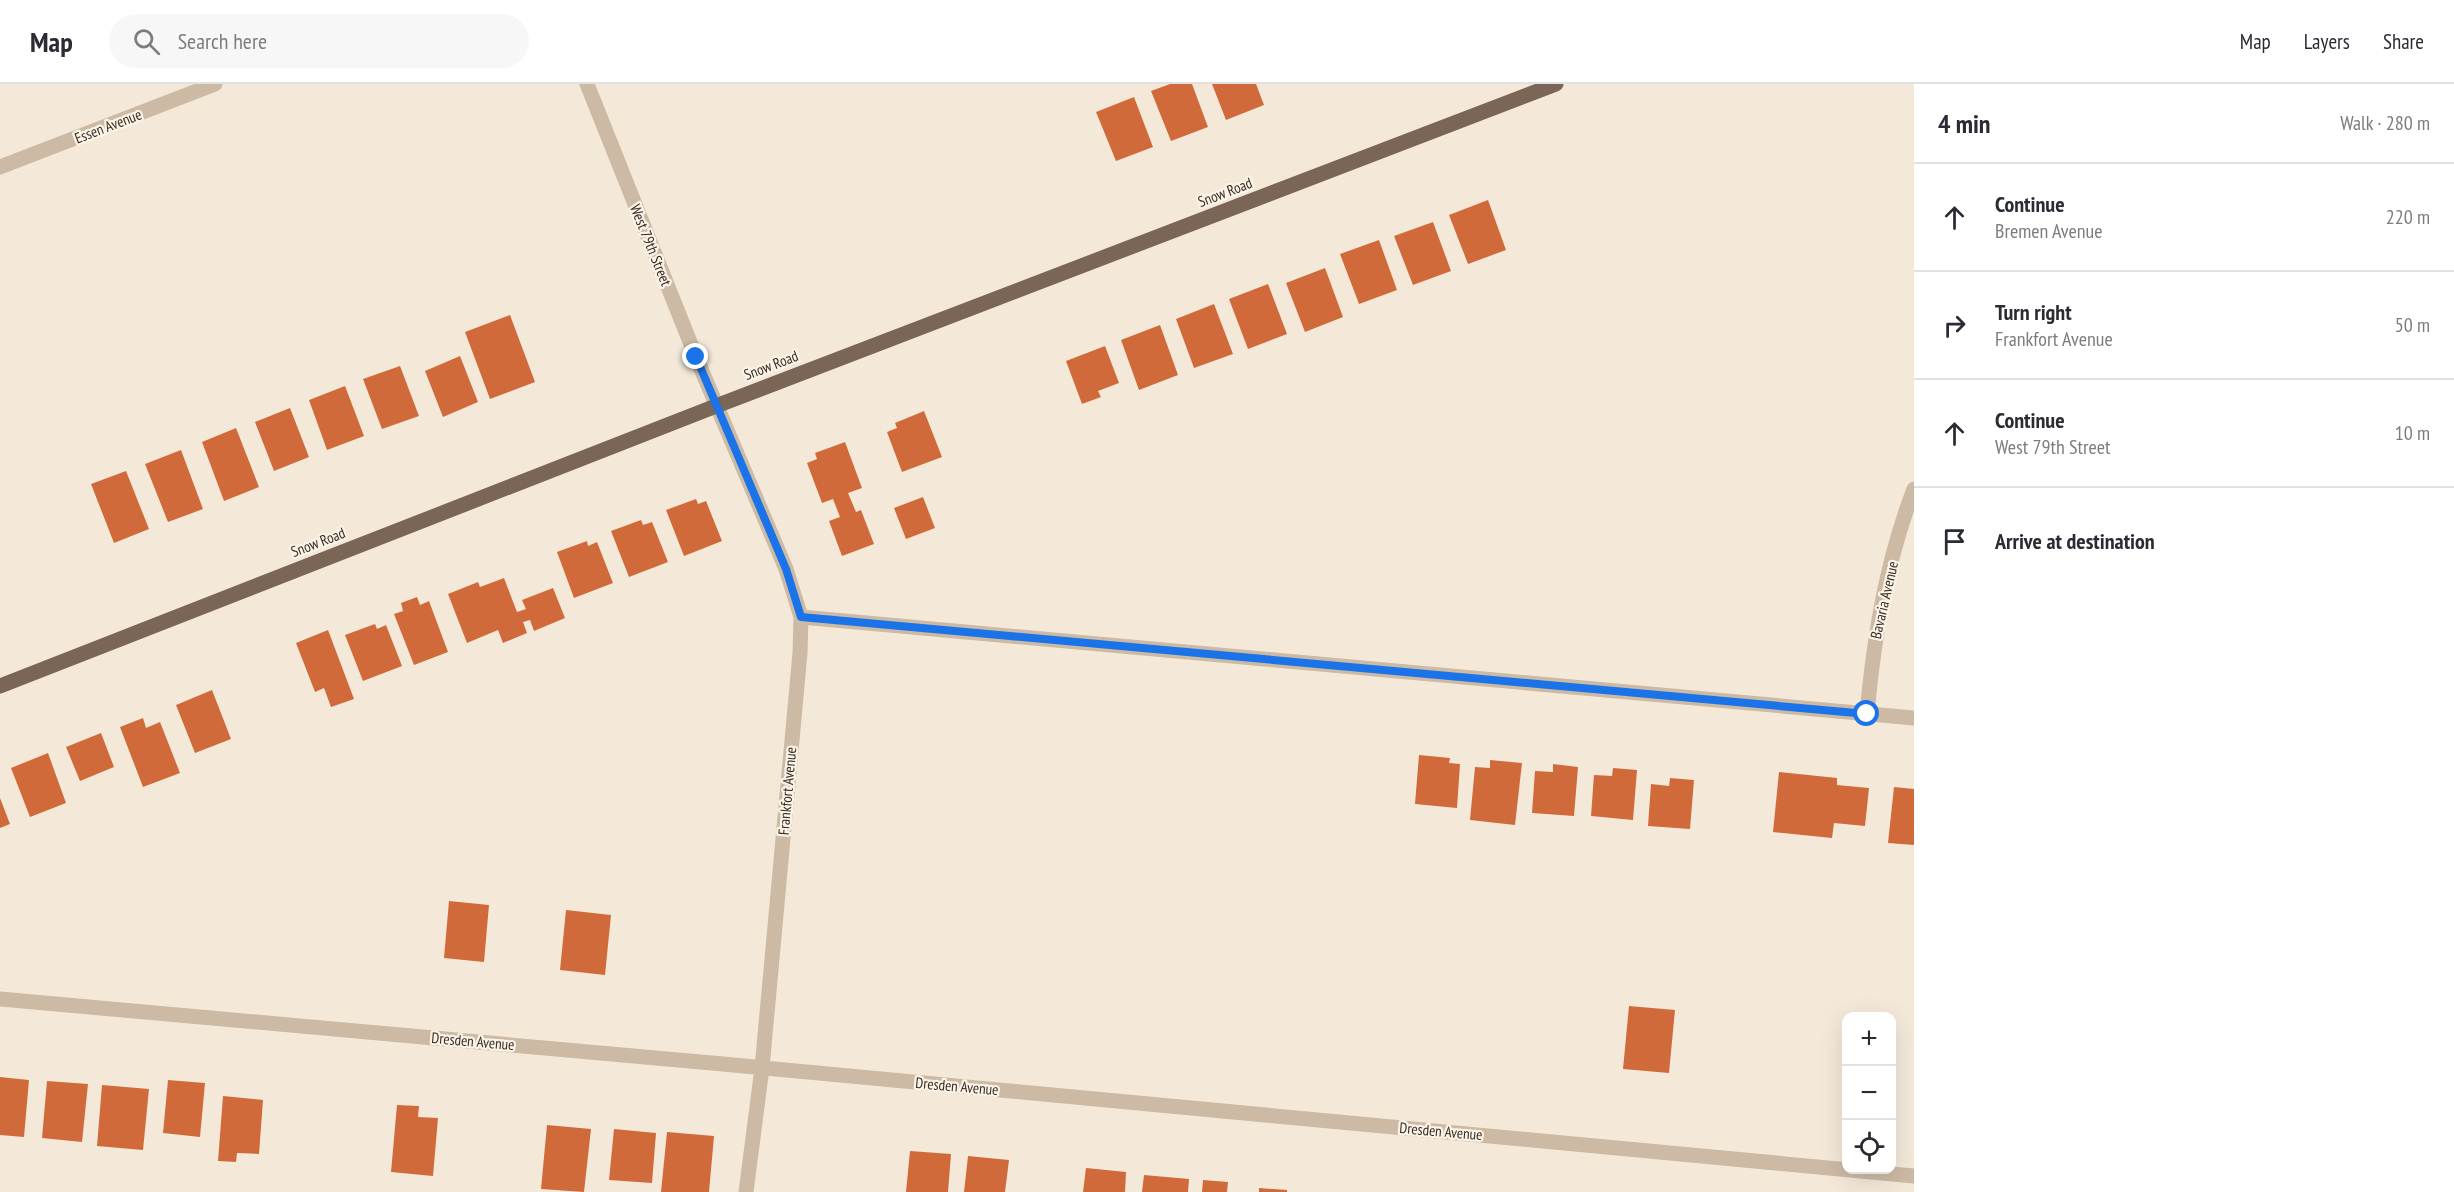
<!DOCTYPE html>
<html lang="en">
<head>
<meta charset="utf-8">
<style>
	:root { --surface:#fff; --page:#f7f7f7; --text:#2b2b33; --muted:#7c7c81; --line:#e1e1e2 }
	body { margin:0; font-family:"PT Sans Narrow",sans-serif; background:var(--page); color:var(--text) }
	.controls { position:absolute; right:18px; bottom:18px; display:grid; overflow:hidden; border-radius:12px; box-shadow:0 6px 24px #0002 }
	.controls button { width:54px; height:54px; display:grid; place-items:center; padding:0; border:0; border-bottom:2px solid var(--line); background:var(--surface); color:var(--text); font:30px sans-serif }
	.stop { position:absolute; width:18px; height:18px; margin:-14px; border:4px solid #1a73e8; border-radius:50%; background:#fff }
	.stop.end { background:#1a73e8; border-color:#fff; box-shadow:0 2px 6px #0008 }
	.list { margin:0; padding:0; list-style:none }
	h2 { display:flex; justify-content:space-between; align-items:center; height:78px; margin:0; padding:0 24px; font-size:26px }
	h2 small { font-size:20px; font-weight:400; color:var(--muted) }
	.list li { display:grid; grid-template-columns:39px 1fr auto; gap:18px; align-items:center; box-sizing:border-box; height:108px; padding:0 24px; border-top:2px solid var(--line) }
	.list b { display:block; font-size:22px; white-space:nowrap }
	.list p { margin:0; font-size:20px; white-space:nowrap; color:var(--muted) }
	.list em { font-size:20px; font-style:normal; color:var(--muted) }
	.icon { flex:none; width:33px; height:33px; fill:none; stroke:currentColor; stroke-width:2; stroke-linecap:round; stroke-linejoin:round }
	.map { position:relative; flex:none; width:1914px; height:1108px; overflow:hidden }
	header { display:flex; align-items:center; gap:36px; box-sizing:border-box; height:84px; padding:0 30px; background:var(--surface); border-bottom:2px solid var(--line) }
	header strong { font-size:28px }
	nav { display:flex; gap:33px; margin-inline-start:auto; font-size:21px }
	.search { width:420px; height:54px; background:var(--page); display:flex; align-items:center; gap:15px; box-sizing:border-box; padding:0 21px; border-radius:33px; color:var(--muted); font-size:22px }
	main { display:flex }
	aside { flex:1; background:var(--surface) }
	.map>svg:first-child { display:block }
</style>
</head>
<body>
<header>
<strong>Map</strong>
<div class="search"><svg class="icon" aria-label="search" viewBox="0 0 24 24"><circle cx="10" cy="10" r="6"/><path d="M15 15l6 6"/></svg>Search here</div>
<nav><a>Map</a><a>Layers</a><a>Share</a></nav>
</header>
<main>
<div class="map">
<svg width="1914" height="1108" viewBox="0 0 1914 1108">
	<rect width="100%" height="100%" fill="#f4e9d9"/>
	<!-- building -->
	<path fill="#d16a3a" d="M1170 0H1192L1208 43 1171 57 1151 7Z
		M1212 0H1256L1264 21 1226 36Z
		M1134 13 1153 63 1116 77 1096 28Z
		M1488 116 1506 166 1468 180 1449 131Z
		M1433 138 1451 187 1413 201 1394 152Z
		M1379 156 1397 206 1359 220 1340 170Z
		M1325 184 1343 233 1305 248 1286 199Z
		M1268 200 1287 250 1248 265 1229 215Z
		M1214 220 1233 270 1194 284 1176 235Z
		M510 231 535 298 490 315 465 248Z
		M1160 241 1178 291 1139 306 1121 256Z
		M1105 262 1119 299 1098 307 1101 313 1082 320 1066 277Z
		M460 272 478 318 443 333 425 287Z
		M400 282 419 332 382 345 363 295Z
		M345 302 364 352 327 366 309 316Z
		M290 324 309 373 274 387 255 338Z
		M924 327 942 373 902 388 887 348 897 344 895 339Z
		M236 344 259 403 224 417 202 358Z
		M845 358 862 404 848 409 856 428 861 426 874 460 842 472 829 437 840 433 833 415 822 419 807 379 817 375 815 369Z
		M181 366 203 425 168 438 145 380Z
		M126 387 149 445 114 459 91 400Z
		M923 413 935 444 906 455 894 424Z
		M696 415 698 420 706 417 722 457 684 472 666 426Z
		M641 436 643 441 652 438 668 478 629 493 611 447Z
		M587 457 588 462 597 458 613 499 574 514 557 468Z
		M504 494 517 528 526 525 522 516 553 504 565 534 534 547 530 536 523 538 527 549 503 559 498 546 467 559 448 510 478 498 480 503Z
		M417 513 420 521 429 517 448 568 414 581 394 530 403 527 401 519Z
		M375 540 377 545 386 541 402 582 363 597 345 551Z
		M328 546 354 615 331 623 324 604 315 608 296 559Z
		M212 606 231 655 195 669 176 621Z
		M143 634 146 644 160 638 180 689 143 703 120 643Z
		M101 649 114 683 80 697 66 663Z
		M48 669 66 719 30 733 11 684Z
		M1419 671 1450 674 1449 679 1460 680 1457 724 1415 720Z
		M1490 676 1522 679 1515 741 1470 736 1475 683 1490 684Z
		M1553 680 1578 683 1574 732 1532 729 1535 687 1553 688Z
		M1613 684 1637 686 1633 736 1591 732 1594 691 1612 692Z
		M1779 688 1837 694V701L1869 704 1865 742 1834 739 1832 754 1773 748Z
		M1670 694 1694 696 1690 745 1648 742 1651 700 1669 702Z
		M1894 703 1914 705V761L1888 759Z
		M0 714 10 740 0 744Z
		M449 817 489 821 484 878 444 874Z
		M566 826 611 831 605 891 560 886Z
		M1629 922 1675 926 1669 989 1623 985Z
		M0 993 29 996 24 1053 0 1051Z
		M168 996 205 999 200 1053 163 1049Z
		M47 997 88 1000 82 1058 42 1054Z
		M102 1001 149 1005 143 1066 97 1062Z
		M223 1012 263 1016 259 1070 237 1069 236 1078 218 1077Z
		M397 1021 419 1022 418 1033 438 1034 433 1092 391 1088Z
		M547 1041 591 1045 584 1108 541 1105Z
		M614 1045 656 1049 652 1099 609 1096Z
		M667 1048 714 1052 709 1108H661Z
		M910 1067 951 1070 948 1108H906Z
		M968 1072 1009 1076 1005 1108H964Z
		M1086 1084 1126 1088 1125 1108H1083Z
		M1144 1091 1189 1095 1188 1108H1142Z
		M1203 1096 1228 1098 1227 1108H1202Z
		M1259 1104 1287 1106V1108H1259Z"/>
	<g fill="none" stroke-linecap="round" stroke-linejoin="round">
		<!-- street -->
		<path stroke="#cdbaa4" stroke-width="15" d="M587 0 696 273 786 485 801 533 800 569 762 984 746 1108
			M0 83 215 0
			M801 533 1914 634
			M1867 630C1874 553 1886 478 1914 405
			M0 915 723 980 1914 1092"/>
		<!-- primary -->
		<path stroke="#7b6556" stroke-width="15" d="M0 602 716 322 1556 0"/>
	</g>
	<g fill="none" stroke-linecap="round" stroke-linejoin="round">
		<!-- route -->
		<path stroke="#1a73e8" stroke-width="8" d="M696 273 786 485 801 533 1867 630"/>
	</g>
	<g text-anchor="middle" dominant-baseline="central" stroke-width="4.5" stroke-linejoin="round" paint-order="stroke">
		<!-- street labels -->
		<g font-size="15" fill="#382d26" stroke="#fbf3e6">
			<text transform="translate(108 42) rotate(-21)">Essen Avenue</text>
			<text transform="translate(1225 108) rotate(-21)">Snow Road</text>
			<text transform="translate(651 161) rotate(68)">West 79th Street</text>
			<text transform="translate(771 281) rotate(-21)">Snow Road</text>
			<text transform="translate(318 458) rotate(-21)">Snow Road</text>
			<text transform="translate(1884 516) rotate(-77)">Bavaria Avenue</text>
			<text transform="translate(787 707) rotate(-85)">Frankfort Avenue</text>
			<text transform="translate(473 957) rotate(5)">Dresden Avenue</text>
			<text transform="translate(957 1002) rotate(5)">Dresden Avenue</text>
			<text transform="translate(1441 1047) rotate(5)">Dresden Avenue</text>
		</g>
	</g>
</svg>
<div class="controls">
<button>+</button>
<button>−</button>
<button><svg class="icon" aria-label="locate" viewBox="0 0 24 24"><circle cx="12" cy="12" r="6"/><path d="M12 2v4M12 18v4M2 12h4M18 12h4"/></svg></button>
</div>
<div class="stop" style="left:1867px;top:630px"></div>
<div class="stop end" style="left:696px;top:273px"></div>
</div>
<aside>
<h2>4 min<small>Walk · 280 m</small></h2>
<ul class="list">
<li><svg class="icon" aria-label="ahead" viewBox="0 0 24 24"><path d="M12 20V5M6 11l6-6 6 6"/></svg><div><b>Continue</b><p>Bremen Avenue</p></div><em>220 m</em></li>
<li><svg class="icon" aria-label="right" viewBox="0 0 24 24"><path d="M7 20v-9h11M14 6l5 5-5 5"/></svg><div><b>Turn right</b><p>Frankfort Avenue</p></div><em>50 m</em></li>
<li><svg class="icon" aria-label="ahead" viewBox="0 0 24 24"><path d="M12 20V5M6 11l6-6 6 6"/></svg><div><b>Continue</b><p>West 79th Street</p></div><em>10 m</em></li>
<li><svg class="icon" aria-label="arrive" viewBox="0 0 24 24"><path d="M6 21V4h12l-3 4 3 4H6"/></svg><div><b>Arrive at destination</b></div></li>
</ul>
</aside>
</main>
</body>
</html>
